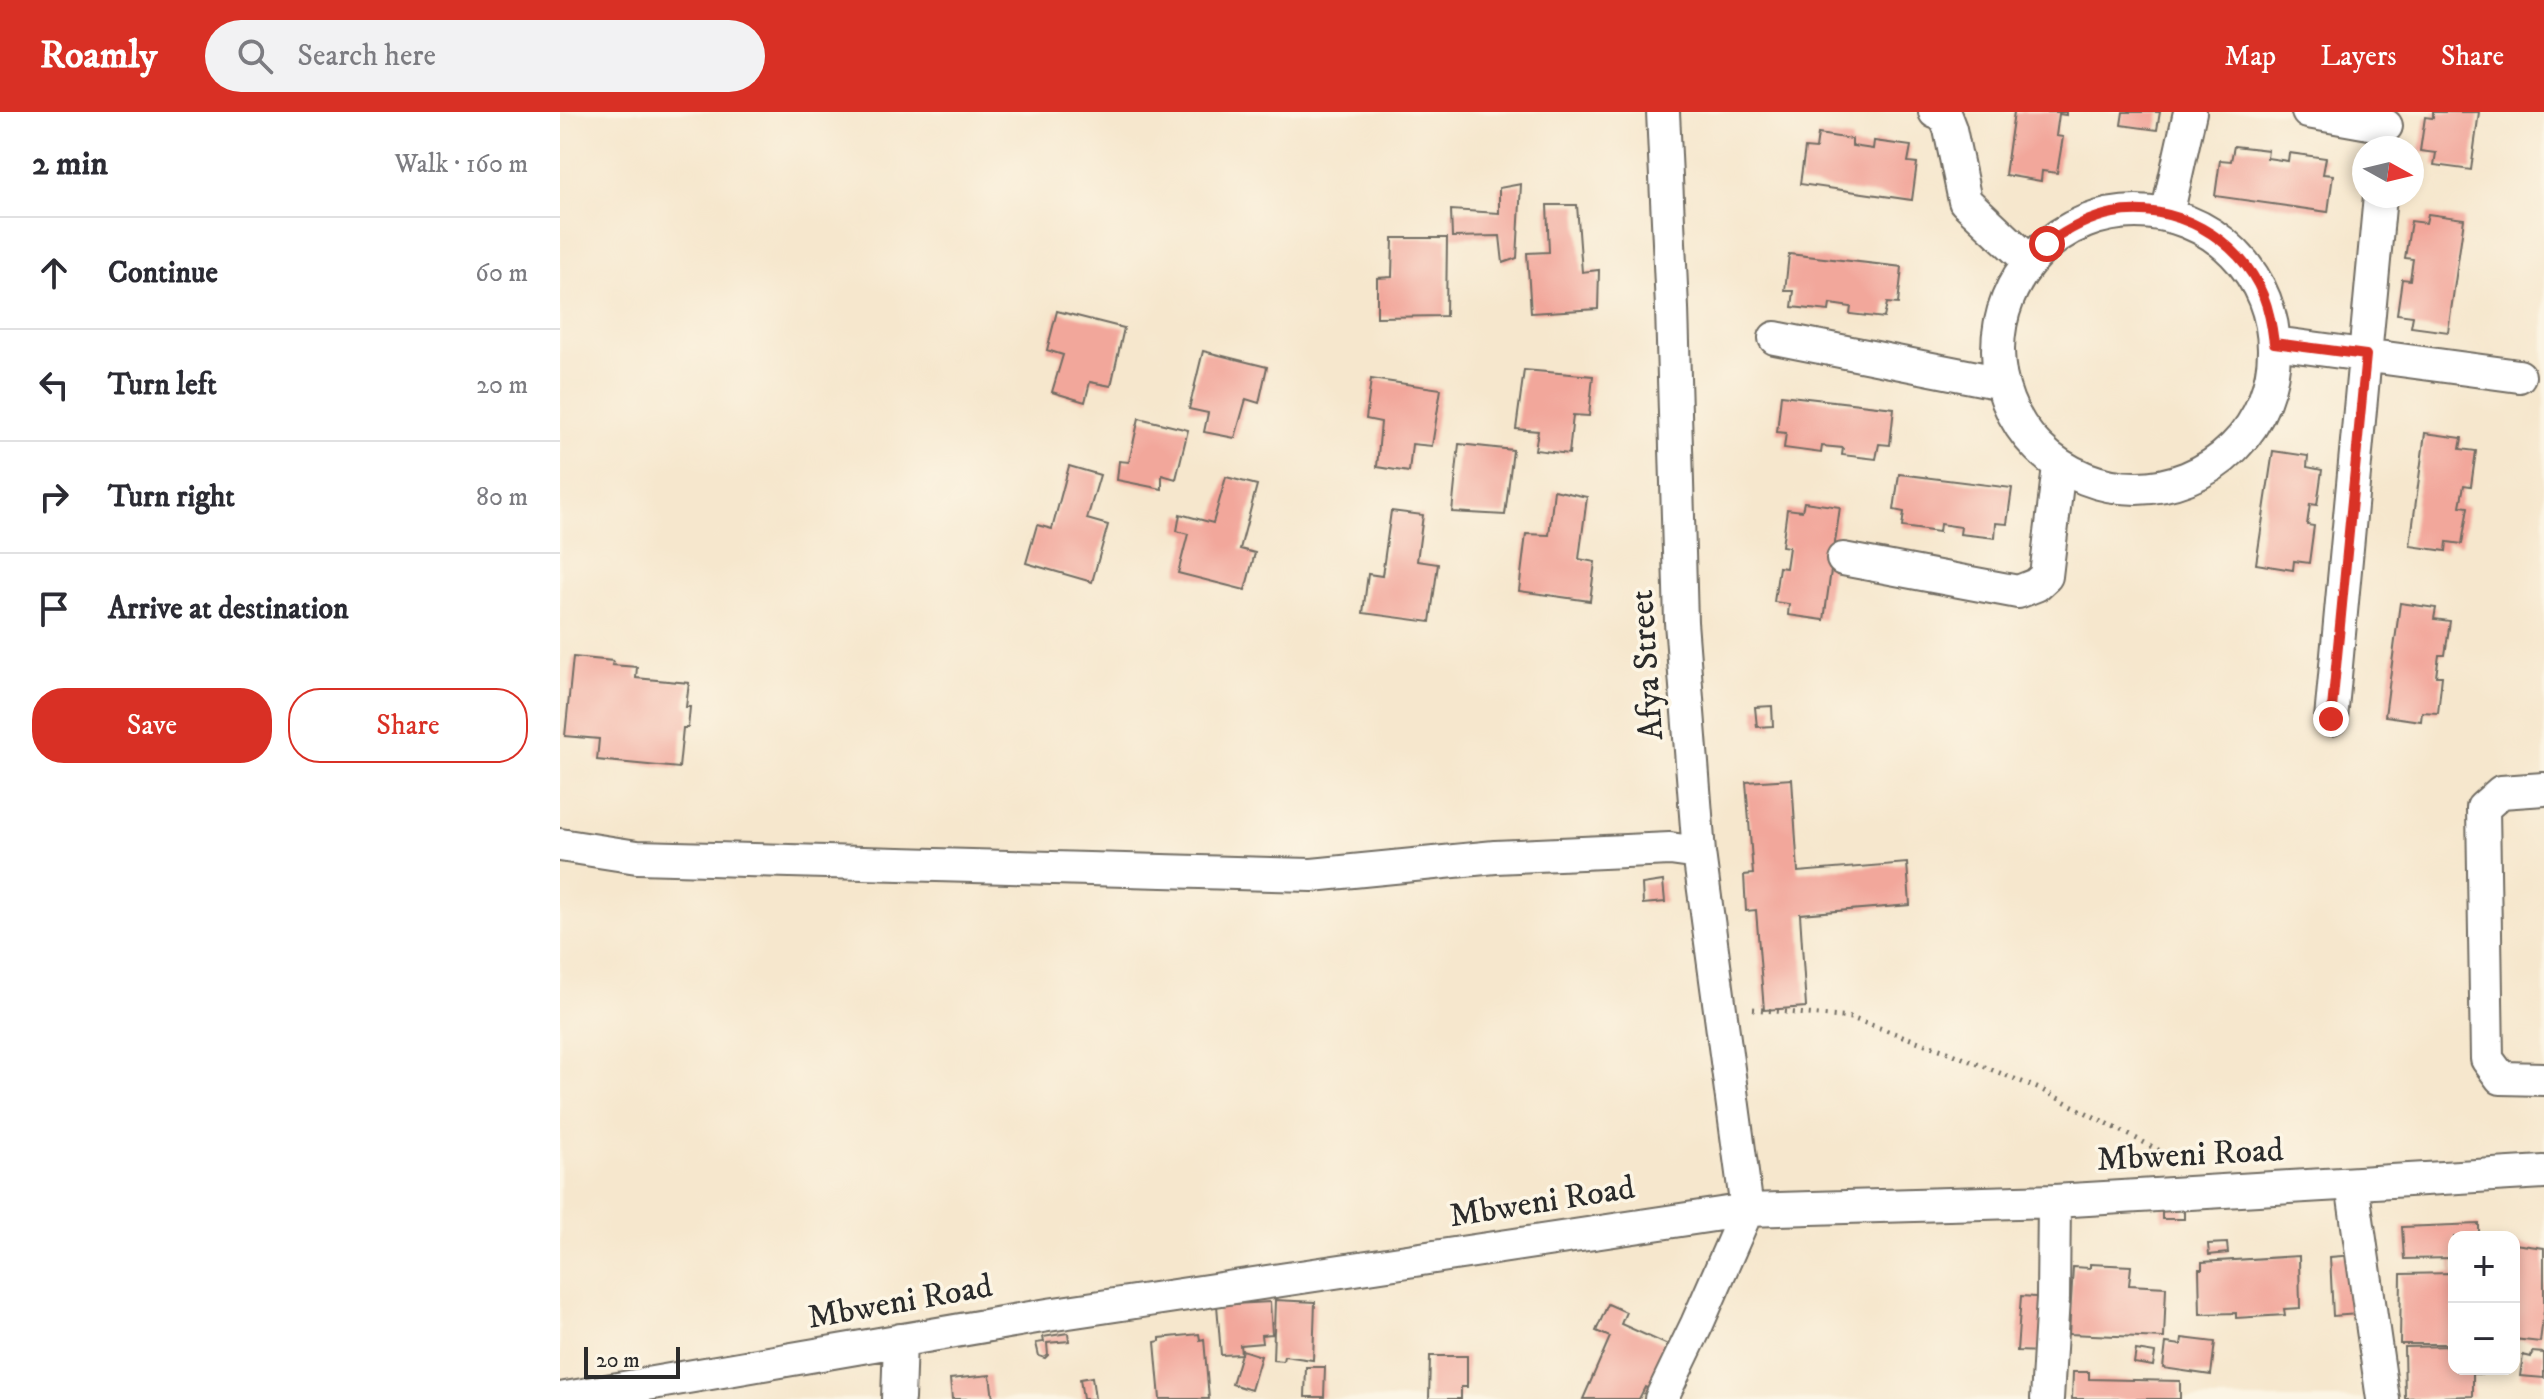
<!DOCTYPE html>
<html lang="en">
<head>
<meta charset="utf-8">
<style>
	:root { --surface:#fff; --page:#f2f2f3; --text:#2b2b33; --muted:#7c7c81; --line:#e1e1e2; --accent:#d93025 }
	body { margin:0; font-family:"IM FELL DW Pica",serif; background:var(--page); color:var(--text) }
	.controls { position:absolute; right:24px; bottom:24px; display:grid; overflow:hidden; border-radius:16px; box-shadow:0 4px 12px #0003 }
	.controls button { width:72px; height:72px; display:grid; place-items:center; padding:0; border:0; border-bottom:2px solid var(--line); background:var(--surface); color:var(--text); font:40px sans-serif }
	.compass { position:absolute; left:1792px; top:24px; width:72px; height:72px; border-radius:50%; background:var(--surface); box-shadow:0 4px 12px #0003; rotate:98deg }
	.scale { position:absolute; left:24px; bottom:20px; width:96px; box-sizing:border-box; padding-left:8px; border:4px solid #2b2b2b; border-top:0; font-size:22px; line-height:28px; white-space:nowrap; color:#2b2b2b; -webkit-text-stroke:6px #fcf5e5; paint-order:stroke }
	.stop { position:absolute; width:24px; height:24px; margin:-18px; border:6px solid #d93025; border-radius:50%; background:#fff }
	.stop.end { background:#d93025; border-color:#fff; box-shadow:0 2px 8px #0008 }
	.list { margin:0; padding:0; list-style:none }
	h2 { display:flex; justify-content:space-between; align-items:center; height:104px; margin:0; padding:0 32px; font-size:34px }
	h2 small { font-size:26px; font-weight:400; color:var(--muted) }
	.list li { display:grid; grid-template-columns:52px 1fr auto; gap:24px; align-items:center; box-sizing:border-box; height:112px; padding:0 32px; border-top:2px solid var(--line) }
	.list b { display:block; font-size:30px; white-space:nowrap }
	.list em { font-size:26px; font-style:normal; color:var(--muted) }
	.actions { display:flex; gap:16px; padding:24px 32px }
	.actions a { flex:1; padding:18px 0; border:2px solid var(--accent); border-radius:32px; text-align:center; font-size:28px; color:var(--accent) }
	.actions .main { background:var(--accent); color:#fff }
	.icon { flex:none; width:44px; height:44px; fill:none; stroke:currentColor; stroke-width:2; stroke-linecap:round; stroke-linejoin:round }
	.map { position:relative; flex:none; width:1984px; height:1287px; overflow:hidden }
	header { display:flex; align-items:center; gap:48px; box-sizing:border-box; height:112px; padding:0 40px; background:var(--accent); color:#fff }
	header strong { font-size:38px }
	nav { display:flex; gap:44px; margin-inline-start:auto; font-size:28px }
	.search { width:560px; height:72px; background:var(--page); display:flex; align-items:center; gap:20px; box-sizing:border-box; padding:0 28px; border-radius:44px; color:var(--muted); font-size:30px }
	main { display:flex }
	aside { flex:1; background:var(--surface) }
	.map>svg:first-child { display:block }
</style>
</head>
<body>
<header>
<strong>Roamly</strong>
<div class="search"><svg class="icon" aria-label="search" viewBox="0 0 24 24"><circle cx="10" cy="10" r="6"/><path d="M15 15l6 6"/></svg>Search here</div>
<nav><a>Map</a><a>Layers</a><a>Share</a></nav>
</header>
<main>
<aside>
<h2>2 min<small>Walk · 160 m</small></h2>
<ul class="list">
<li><svg class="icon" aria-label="ahead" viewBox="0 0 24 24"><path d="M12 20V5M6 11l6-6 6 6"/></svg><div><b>Continue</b></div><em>60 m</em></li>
<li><svg class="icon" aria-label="left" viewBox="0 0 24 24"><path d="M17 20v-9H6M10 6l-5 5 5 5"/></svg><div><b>Turn left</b></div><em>20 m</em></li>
<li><svg class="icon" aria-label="right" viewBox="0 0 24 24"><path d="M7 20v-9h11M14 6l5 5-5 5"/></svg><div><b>Turn right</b></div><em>80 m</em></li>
<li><svg class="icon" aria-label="arrive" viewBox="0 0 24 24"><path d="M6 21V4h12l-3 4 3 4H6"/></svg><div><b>Arrive at destination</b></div></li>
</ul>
<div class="actions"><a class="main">Save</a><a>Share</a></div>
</aside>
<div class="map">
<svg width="1984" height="1287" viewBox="0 0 1984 1287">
	<rect width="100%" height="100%" fill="#fcf5e5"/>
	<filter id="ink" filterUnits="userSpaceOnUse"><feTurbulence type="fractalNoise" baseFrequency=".0125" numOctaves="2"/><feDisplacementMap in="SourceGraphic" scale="16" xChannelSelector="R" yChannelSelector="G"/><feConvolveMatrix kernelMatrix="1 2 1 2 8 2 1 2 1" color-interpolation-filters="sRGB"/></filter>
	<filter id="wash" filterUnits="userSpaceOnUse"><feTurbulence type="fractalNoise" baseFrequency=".006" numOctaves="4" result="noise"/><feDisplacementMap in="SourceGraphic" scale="32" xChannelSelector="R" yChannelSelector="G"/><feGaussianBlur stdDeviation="1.8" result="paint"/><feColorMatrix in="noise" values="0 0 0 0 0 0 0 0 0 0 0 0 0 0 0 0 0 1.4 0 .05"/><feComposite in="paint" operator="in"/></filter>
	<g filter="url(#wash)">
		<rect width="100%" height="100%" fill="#f6e7cd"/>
		<g id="blocks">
			<!-- building -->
			<path fill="#f2a79b" d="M1454 0H1506V3L1499 2 1496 24 1503 25 1497 61 1482 59 1481 69 1445 63Z
				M1563 0H1600L1597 18 1561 13Z
				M1873 0H1919L1911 58 1874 53 1876 41 1860 39 1865 5 1873 6Z
				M1258 22 1292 27V34L1313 37 1314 29 1351 34 1348 50 1357 51 1352 88 1240 72 1245 36 1256 37Z
				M1674 34 1708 38 1707 46 1728 49 1729 41 1766 46 1763 62 1773 63 1768 100 1655 84 1660 48 1671 49Z
				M961 72 957 146 943 151 940 124 892 125 891 98 939 101V76Z
				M987 93H1017L1022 160 1039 158 1038 197 971 201 967 141 989 140Z
				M1868 102 1904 107 1888 220 1851 215 1853 204 1837 202 1842 167 1850 168 1853 147 1845 146 1851 109 1866 111Z
				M833 126H887L886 204 817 205V166L832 165Z
				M1229 142 1342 155 1338 192 1327 191 1324 206 1290 202 1291 195 1270 192 1269 199 1232 195 1234 179H1225Z
				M497 199 564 216 551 274 530 270 525 290 492 280 503 243 487 238Z
				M643 239 707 255 699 291 686 287 675 326 644 320 648 301 629 297Z
				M964 258 1033 264 1029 304 1013 303 1009 342 975 338 978 319 956 317Z
				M811 267 881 277 872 334 852 332 849 360 817 355 821 310 806 307Z
				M1221 283 1334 296 1330 333 1319 332 1316 347 1282 343 1283 336 1262 334 1261 341 1224 336 1226 321 1217 320Z
				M579 306 628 318 616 367 602 363V377L557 368 559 349 569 350Z
				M1865 321 1902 326 1900 337 1916 339 1911 374 1904 373 1900 394 1908 395 1902 432 1887 430 1886 439 1850 434Z
				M899 332 953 338 945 403 892 400Z
				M1713 339 1748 344 1747 355 1762 358 1757 393 1750 392 1747 413 1754 414 1749 451 1734 449 1733 458 1696 452Z
				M509 354 540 363 527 407 548 413 532 470 466 451 477 413 492 417Z
				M1339 362 1452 376 1447 412 1436 411 1435 426 1400 422 1401 415 1380 412 1379 420 1342 415 1344 400 1334 398Z
				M666 365 697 373 680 437 695 441 685 478 618 461 628 422 617 419 620 402 653 411Z
				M994 378 1027 385 1019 447 1035 450 1030 489 959 479 966 422 989 423Z
				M1244 390 1280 395 1264 508 1228 503 1229 492 1214 490 1219 455 1226 456 1229 435 1222 434 1227 397 1242 399Z
				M831 399 863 403 857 449 878 452 870 510 803 501 808 462 822 464Z
				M1840 491 1876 496 1874 507 1890 509 1885 543H1879L1876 564H1882L1878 601 1862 600 1861 609 1825 604Z
				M13 545 53 549 52 553 77 555 76 566 129 571 126 595H130L128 616H123L119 656 37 648 39 627 5 624Z
				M1212 594 1213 614 1197 615 1195 595Z
				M1232 667 1238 760 1347 751 1350 793 1240 802 1246 895 1204 898 1196 798 1186 799 1184 763 1193 762 1186 670Z
				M1103 769 1105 790 1083 792 1082 772Z
				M1624 1093V1107H1602V1094Z
				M1919 1112V1125H1894V1160H1892L1891 1146 1844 1147 1842 1115Z
				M1667 1131 1668 1141 1649 1143 1648 1132Z
				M1954 1132 1984 1136V1198L1980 1230 1954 1227Z
				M1794 1143 1798 1202 1773 1204 1770 1145Z
				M1739 1144 1740 1196 1724 1197 1725 1203 1676 1206V1201L1640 1202 1639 1157H1642V1150Z
				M1530 1152 1571 1154 1569 1173 1606 1175 1604 1226 1509 1222 1513 1155 1530 1156Z
				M1894 1161V1232H1840L1841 1162Z
				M1461 1184 1490 1186 1485 1240 1457 1239Z
				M715 1188 755 1190 753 1248 724 1244 723 1249 713 1248Z
				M710 1190 712 1222 701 1223 702 1231 680 1233 681 1242 661 1243 657 1193Z
				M1048 1192 1066 1200 1061 1212 1108 1233 1105 1240 1108 1241 1091 1278 1085 1275 1079 1287H1023L1050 1225 1036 1219Z
				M508 1221 509 1229 487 1231 488 1243 485 1246 479 1244 476 1231 484 1230 483 1225Z
				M639 1222 640 1228 644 1227 649 1287H600L595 1230 600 1229V1226Z
				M1622 1226 1655 1230 1651 1263 1603 1256 1606 1231 1621 1233Z
				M1894 1234V1257H1927V1262H1913V1284L1845 1286 1844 1235Z
				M682 1238 701 1244 691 1278 672 1272Z
				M1576 1238 1595 1241 1593 1254 1574 1251Z
				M1972 1240 1984 1241V1266L1960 1264 1963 1243 1971 1245Z
				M870 1244H907V1275H901V1287H869Z
				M746 1255H765L764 1285H745Z
				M1513 1260H1529V1267L1620 1269V1287H1512Z
				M430 1263 433 1287H392L390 1267Z
				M532 1265 535 1287H523L520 1267Z"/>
		</g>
	</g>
	<g filter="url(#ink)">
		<use href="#blocks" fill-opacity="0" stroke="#726d64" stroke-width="2"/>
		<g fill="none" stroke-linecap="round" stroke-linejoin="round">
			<defs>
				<path id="minor" d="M1375 0 1385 4 1390 17 1405 89 1470 150
					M1748 0 1826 14
					M1438 238a138 138 0 1 1 276 0a138 138 0 1 1-276 0Z
					M1607 103 1630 0
					M1215 226 1442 271
					M1714 231 1959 264
					M1283 447 1458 480 1476 473 1486 464 1499 354
					M1771 607 1820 84
					M1984 677 1941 680 1923 696 1927 947 1941 966 1984 967
					M0 733 77 745 752 763 935 745 1110 737 1139 741
					M1792 1072 1823 1287
					M0 1287 488 1203 1187 1098 1494 1089 1984 1060
					M338 1287 340 1228
					M1101 1287 1137 1212 1187 1098 1139 741 1121 510 1112 196 1103 0
					M1487 1287 1493 1186 1494 1089"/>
			</defs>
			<!-- minor casing -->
			<use href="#minor" stroke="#726d64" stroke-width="36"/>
			<!-- path -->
			<path stroke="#726d64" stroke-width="5" stroke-dasharray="2 6" stroke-linecap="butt" d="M1193 897 1291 906 1388 940 1482 978 1620 1049"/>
			<!-- minor -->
			<use href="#minor" stroke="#fff" stroke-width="32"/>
		</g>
	</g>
	<g fill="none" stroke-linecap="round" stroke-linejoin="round" filter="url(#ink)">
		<!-- route -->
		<path stroke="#d93025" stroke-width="10" d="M1487 132C1508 117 1528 106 1553 101 1613 89 1680 126 1703 183 1709 198 1712 214 1714 231L1806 243 1771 607"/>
	</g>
	<g text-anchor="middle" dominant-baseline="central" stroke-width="7" stroke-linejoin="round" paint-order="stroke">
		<!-- street labels -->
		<g font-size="34" fill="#2b2b2b" stroke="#fcf5e5">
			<text transform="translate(1087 553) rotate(-94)">Afya Street</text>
			<text transform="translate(1630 1043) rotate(-3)">Mbweni Road</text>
			<text transform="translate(982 1090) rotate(-9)">Mbweni Road</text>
			<text transform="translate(340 1190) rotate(-10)">Mbweni Road</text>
		</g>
	</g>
</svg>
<div class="controls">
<button>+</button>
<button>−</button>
</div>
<svg class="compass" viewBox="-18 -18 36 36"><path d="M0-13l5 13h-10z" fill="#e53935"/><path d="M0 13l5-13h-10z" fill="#7c7c81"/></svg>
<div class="scale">20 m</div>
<div class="stop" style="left:1487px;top:132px"></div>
<div class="stop end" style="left:1771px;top:607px"></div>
</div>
</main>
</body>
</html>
